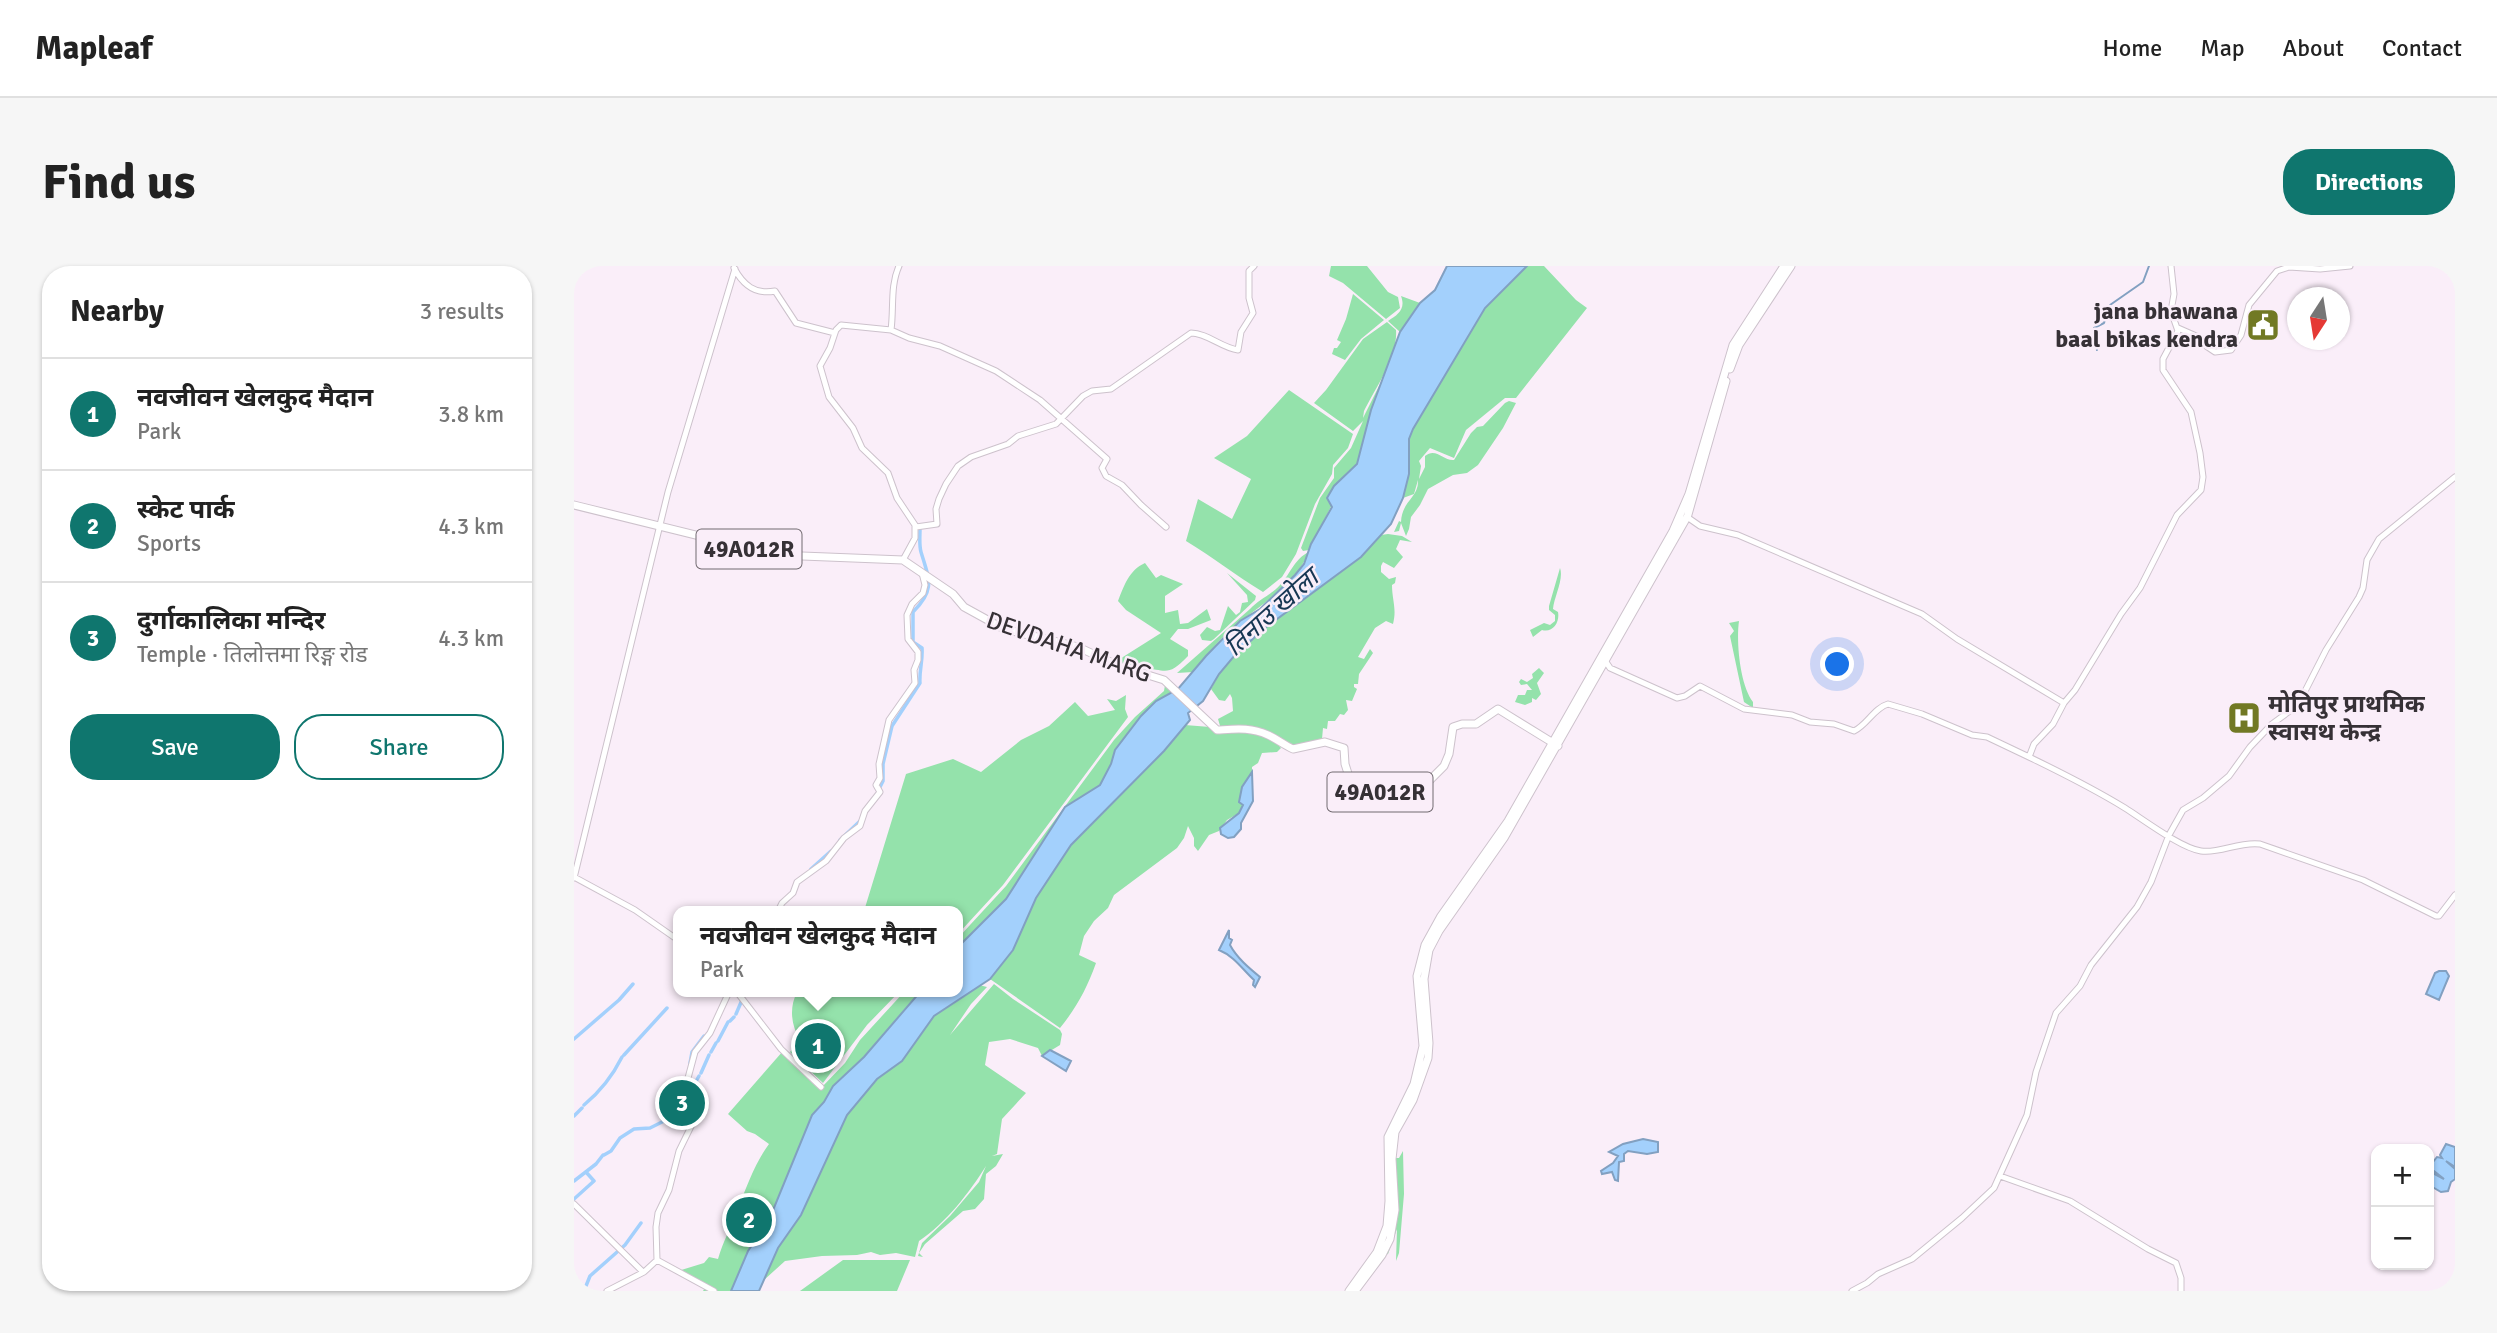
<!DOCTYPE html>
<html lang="en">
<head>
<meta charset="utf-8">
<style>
	:root { --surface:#fff; --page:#f6f6f6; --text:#222; --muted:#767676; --line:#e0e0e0; --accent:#0f766e }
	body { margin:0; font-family:Signika,"Noto Sans Devanagari",sans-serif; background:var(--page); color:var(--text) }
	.controls { position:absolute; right:21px; bottom:21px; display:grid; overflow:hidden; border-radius:14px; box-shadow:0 2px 5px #0004 }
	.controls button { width:63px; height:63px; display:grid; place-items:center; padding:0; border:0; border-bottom:2px solid var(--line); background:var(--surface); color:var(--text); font:35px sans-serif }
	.compass { position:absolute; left:1713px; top:21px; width:63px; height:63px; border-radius:50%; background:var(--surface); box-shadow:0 2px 5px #0004; rotate:192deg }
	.you { position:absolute; left:1264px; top:399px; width:24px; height:24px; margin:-18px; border:5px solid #fff; border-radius:50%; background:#1a73e8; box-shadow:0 0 0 10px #1a73e833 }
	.badge { display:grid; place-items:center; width:46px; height:46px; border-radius:50%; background:var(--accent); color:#fff; font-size:23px; font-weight:700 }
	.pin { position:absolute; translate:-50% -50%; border:4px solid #fff; box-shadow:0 2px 7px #0006 }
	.popup { position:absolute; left:99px; top:640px; width:290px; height:91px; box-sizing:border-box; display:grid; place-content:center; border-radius:14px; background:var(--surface); filter:drop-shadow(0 2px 5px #0005); font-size:23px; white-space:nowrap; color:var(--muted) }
	.popup b { font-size:26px; color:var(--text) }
	.popup::after { content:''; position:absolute; left:50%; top:100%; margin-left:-14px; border:14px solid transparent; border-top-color:var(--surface) }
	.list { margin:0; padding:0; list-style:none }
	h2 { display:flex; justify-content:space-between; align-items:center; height:91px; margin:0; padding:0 28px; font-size:30px }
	h2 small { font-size:23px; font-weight:400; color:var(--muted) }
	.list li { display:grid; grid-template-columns:46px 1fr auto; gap:21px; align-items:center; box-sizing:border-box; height:112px; padding:0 28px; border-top:2px solid var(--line) }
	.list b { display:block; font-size:26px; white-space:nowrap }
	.list p { margin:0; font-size:23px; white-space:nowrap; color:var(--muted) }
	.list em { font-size:23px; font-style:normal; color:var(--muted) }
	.actions { display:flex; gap:14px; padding:21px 28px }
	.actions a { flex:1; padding:16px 0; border:2px solid var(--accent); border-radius:28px; text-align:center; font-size:24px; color:var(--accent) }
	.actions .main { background:var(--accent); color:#fff }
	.map { position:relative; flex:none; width:1881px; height:1025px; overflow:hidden; border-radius:28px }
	header { display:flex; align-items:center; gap:42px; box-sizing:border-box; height:98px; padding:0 35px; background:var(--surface); border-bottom:2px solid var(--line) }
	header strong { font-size:33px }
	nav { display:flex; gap:38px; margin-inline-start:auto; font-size:24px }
	.intro { display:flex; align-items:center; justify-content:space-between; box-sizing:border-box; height:168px; padding:0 42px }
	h1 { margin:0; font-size:49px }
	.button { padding:18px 32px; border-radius:28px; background:var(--accent); color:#fff; font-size:24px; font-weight:700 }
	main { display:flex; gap:42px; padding:0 42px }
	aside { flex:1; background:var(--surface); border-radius:28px; box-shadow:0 2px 5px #0004 }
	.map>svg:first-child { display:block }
</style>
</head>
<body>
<header>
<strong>Mapleaf</strong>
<nav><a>Home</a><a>Map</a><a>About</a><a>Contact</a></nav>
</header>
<div class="intro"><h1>Find us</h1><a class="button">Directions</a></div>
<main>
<aside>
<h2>Nearby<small>3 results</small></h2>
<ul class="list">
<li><span class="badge">1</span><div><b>नवजीवन खेलकुद मैदान</b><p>Park</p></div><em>3.8 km</em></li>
<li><span class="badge">2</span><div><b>स्केट पार्क</b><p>Sports</p></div><em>4.3 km</em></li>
<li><span class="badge">3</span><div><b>दुर्गाकालिका मन्दिर</b><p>Temple · तिलोत्तमा रिङ्ग रोड</p></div><em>4.3 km</em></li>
</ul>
<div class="actions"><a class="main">Save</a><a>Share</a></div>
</aside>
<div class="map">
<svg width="1881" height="1025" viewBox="0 0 1881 1025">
	<rect width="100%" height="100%" fill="#faeef9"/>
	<!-- green -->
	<path fill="#94e2ab" d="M757 0H793L814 26 824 31 826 42 812 53 769 17 755 10Z
		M953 0H970L1002 34 1013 42 942 132H931L892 164 880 192 856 182 845 195 847 200 845 213 851 201V190C862 181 869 195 880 194L897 167 903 161 909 160 931 137 935 135 942 137 929 162 904 199 893 207 879 209 854 223 846 239 837 251 835 263 832 270 827 257 825 265 820 266 825 255 827 256C828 234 845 232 844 214L840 228 829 232 835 208V173L839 163 911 42Z
		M779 28 810 54 787 73 771 94 758 88 760 82H763L767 76 763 74 772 53Z
		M827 30 846 37 826 66 814 55C824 49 832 43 827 30Z
		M813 56 822 64C824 91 802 121 790 145L789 152 806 118 783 198 773 209 735 284 729 285 727 282 746 232 760 212V202L777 182 789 155 779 165 740 137 752 124 789 73Z
		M715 124 779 168 774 182 759 199 758 208 741 238 722 288 708 311 689 326C662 310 639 291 612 275L624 233 658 253 677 213 640 192 673 170Z
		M814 268 828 270 838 276 826 274 822 283 829 291 820 302 809 296 807 300V306L815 313 822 311 821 317 818 319C818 334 823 343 819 358L812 355 801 362 784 391 790 393 796 383 799 387 785 408 784 418H780V421L783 423 778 435 772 434 774 444 770 449 766 448 761 455H754L753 463 749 462 748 473 723 481C715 478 710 474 703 470 687 459 665 458 647 463L644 453 659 445 658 432 656 428 651 435 645 434 637 423C641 417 643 410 648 405 692 350 759 320 807 269Z
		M735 286C722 316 693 335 667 355 649 369 633 388 619 406L603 407 676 343C685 333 697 329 706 319 717 307 721 292 735 286Z
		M571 297 582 312 587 309 609 318 591 330V347L604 344 606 358 614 357 633 343 637 354 614 363H604L596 373 614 384V390C594 411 593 404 569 402 558 401 551 400 541 396L587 367 552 344 544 335C550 320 555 304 571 297Z
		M986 302C990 313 980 331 979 343L984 346C986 356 979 367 968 364L959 371 956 364 970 357 976 359 981 355V349L975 344V340Z
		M653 307 682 330 681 334 640 373 637 375 628 374 626 369 633 361 641 365 646 364 654 340 662 349 666 346 668 337 674 336 673 329Z
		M1165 355C1162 376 1166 419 1179 436V442L1170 436 1156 370 1160 365 1155 357Z
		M965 402 970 407 963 417 967 428 962 434 958 432V436L951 439 941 436 944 429H951L953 424H958L953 418 947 419 945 416 947 413 953 416 959 412 958 408Z
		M587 416 599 425 582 435 567 450 541 484 537 498 526 519 491 541 432 633 384 681V672L432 620 540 474 561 451 590 425 591 419Z
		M552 429 551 443 554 451 429 619 384 668V645H290L332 508 379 493 407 506 447 474 475 460 501 436 514 450 541 444 533 433 542 435Z
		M611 459 636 461 696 470 707 482 703 486 688 487 684 497 678 501V506L668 521 669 538 665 547 653 554 645 565 635 569 624 585 620 580V572L614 560 610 572 603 582 540 629 534 642 520 655 510 670 505 689 522 697C513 722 503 741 486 762L416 713 439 684 462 632 497 579 590 485Z
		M420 718 439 733 486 764 488 768 486 779 468 790 464 782 436 773 415 776 411 799 452 827 428 853 423 888 418 890 429 888 422 900 412 908 410 933 401 943 389 945 351 978 345 987 349 991 344 990 348 977 376 950 405 916 412 900C395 927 372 957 345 975L341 991 322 987 306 989 297 986 283 989 248 990 211 995 190 1014 204 982 227 949 273 849 303 813 328 795 360 750 405 719 413 721 397 738 376 769Z
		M223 726H325L293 759 249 817 216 786 226 774C217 759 215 742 223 726Z
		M330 726H346L290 791 259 820 250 837 238 849 195 954 174 985 157 1025H129L132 1020 104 1005 130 997 135 991 144 993C149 975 158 960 164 942 173 920 181 897 195 878L181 868 173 865 154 848 209 785 248 821 271 797 286 774Z
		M829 885 830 928 825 987 822 995 823 963 814 988 811 989 805 986 812 968 820 892H825Z
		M269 994H336L323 1025H226Z"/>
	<!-- water -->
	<path fill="#a3d0fc" stroke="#82a0c1" stroke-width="2" d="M873 0H953L911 42 839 163 835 173V208L829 232 817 258 787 291 691 362 661 389 645 408 629 435 614 447 616 454 590 485 497 579 462 632 439 684 416 713 360 750 328 795 303 813 273 849 227 949 204 982 185 1025H157L174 985 195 954 238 849 250 836 259 820 290 791 346 726H384V681L432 633 491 541 526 519 537 498 541 484 567 450 582 435 604 423 632 390 666 355 686 343 721 309 730 298 737 278 758 241 753 232 760 220 783 198 797 144 826 66 846 37 861 24Z
		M678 506 679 535 667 557V563L660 571 654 572 647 568 646 562 665 547 669 539 665 536 668 521Z
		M655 664V672L658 674 656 679C663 692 675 702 686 711L681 721 679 719 680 714C669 704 660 690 645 684Z
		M1865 705H1872L1875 710 1865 734 1852 728 1861 707Z
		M476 784 497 795 492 805 468 790Z
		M1069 873 1084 876V886L1073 888 1054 885 1050 888V895L1045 896 1044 915 1041 914 1038 906 1028 908 1027 905 1039 897 1044 890 1035 886 1049 878Z
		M1872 878 1881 881V901L1872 895 1881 903V913L1877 916 1874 925 1867 926 1855 919V905L1870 913 1855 901 1863 891 1868 892 1866 889Z"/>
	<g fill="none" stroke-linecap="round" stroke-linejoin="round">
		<!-- stream -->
		<path stroke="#82a0c1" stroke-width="2" d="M1523 84 1520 62 1530 57 1536 39 1569 16 1575 0"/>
		<!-- canal -->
		<path stroke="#a3d0fc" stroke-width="3.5" d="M306 521 309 515V498L318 460 346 417C345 405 349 395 348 382L339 376V346C362 323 355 313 347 286 345 279 346 270 346 263
			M266 574 286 555
			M237 603 257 585
			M162 748 168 734
			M156 755 160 751
			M0 773 45 734 59 718
			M144 775 154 756
			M137 786 142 777
			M50 789 93 742
			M116 797 118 786 130 770
			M127 807 135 789
			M10 839C27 825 38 811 48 791
			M104 843 111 835 125 810
			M0 850 8 842
			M93 854 102 844 112 825
			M30 889 37 885 46 872 60 863 76 862 94 853
			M0 915 22 898 29 889
			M0 933 20 915 12 906
			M10 1025 16 1010 51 979 67 957"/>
		<defs>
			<path id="minor" d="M325 0C316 20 320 42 317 64L267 59 262 64 256 82 246 100 255 131 279 162 288 182 314 207 323 232 341 259V272L329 294
				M160 2C169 19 181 29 201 25L222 57 261 67
				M1604 62 1629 73 1632 80 1641 86 1657 84 1667 69 1675 39 1703 5 1715 1 1746 3 1776 0
				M317 64 335 72 366 80 422 105 466 134 533 193 528 202 532 210 548 219 567 239 592 261
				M1113 251 1126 260 1164 269 1348 348 1383 373 1490 437 1479 458 1460 478 1455 491C1488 507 1520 523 1551 542 1570 554 1607 582 1627 585 1645 588 1666 575 1686 578L1789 614 1862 650H1865L1881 629
				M342 261 363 258 362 243 365 233 372 218 384 200 397 191 434 178 444 170 482 158 509 130 518 125 537 123 617 67C633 67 648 82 664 84L667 66 679 47 675 32V5L680 0
				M1030 393 1036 402 1103 432 1111 430 1126 420 1170 443 1218 449 1236 456 1260 458 1280 465C1293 459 1300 442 1314 438L1348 448 1398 469 1413 471 1455 491
				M1490 437 1501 424 1547 348 1566 322 1603 249 1627 224 1629 211 1626 187 1617 146 1589 104V93L1604 65 1597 45 1600 28 1597 0
				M0 611 61 644 104 674
				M0 612 94 226 161 3
				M204 645 208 637 219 627 223 616 252 595 270 572 286 560 291 545 306 526 302 519 306 512 305 498 315 454 341 417 340 404 344 394V386L334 373 333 349 338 338 349 327 351 319 348 307
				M163 726 207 783 247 821
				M1426 910 1496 935 1574 983 1602 997 1607 1012V1025
				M0 938 69 1006
				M83 994 140 1025
				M33 1025 70 1006 83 994 82 961 84 947 95 924 105 885 126 842 113 834 114 812 121 786 136 767 155 726
				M1278 1025 1293 1017 1304 1008 1338 993 1388 952 1420 922 1453 849 1462 806 1482 747 1506 720 1517 699 1563 641 1577 616 1595 569 1609 544 1629 532 1655 510 1676 481 1698 458 1724 439 1752 384 1785 331 1789 322 1793 294 1805 273 1881 211"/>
			<path id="major" d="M1156 103 1165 79 1217 0
				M0 239 203 289 329 294 379 328 390 341 430 363 504 381 545 400 590 414 643 464C662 463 676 461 694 469 703 473 710 479 719 483L751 476 770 482 771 498 779 523 785 530 850 520 870 500 875 488 879 461 888 458H902L924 443 984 480
				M1113 252 1152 115
				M775 1025 803 986 813 960 815 935 814 871 840 818 849 780 843 710 851 679 867 650 934 555 1099 265 1115 228 1159 79 1210 0
				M781 1025 808 989 816 973 821 944 818 893 821 866 839 834 854 792 855 777 850 713 855 684 865 665 930 572 1113 251"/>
		</defs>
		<!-- minor casing -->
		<use href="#minor" stroke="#cdc2cc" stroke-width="7"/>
		<!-- major casing -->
		<use href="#major" stroke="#cdc2cc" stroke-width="9"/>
		<!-- minor -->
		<use href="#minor" stroke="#fff" stroke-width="5"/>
		<!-- major -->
		<use href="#major" stroke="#fff" stroke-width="7"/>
	</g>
	<!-- icons -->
	<defs>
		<symbol id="civic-square" viewBox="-11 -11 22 22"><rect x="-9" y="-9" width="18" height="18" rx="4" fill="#717924" stroke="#faeef9"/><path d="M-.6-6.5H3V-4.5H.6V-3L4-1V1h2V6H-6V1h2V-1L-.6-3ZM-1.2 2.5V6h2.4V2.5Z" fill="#fff"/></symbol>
		<symbol id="hospital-square" viewBox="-11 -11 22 22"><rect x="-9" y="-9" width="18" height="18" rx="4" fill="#717924" stroke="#faeef9"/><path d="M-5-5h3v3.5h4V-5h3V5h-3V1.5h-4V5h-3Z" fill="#fff"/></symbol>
	</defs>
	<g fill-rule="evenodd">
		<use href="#civic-square" x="1670" y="40" width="38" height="38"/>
		<use href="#hospital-square" x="1651" y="433" width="38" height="38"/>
	</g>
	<g text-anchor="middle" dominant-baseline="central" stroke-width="5" stroke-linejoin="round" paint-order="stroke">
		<!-- shield labels -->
		<g fill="#faeef9" stroke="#716a70" stroke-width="2">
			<rect x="122.5" y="263.5" width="105" height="39" rx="5"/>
			<rect x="753.5" y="506.5" width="105" height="39" rx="5"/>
		</g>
		<g font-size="23" font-weight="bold" fill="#363136">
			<text x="175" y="283">49A012R</text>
			<text x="806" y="526">49A012R</text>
		</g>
		<!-- poi labels -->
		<g font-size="24" font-weight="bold" fill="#363136" stroke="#faeef9" text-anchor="end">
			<text x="1664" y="45">jana bhawana<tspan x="1664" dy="28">baal bikas kendra</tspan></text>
			<text x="1694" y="438" text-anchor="start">मोतिपुर प्राथमिक<tspan x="1694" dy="28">स्वासथ केन्द्र</tspan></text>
		</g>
		<!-- street labels -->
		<g font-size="24" fill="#363136" stroke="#faeef9">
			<text transform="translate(495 381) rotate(19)">DEVDAHA MARG</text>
		</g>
		<!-- water labels -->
		<g font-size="26" font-style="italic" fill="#163653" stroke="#faeef9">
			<text transform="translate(698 347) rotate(-42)">तिनाउ खोला</text>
		</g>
	</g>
</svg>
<div class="controls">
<button>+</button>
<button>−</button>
</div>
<svg class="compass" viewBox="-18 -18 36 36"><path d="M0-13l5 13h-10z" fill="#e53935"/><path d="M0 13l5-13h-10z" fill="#767676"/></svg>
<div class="you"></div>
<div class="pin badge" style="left:244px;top:780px">1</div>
<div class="popup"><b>नवजीवन खेलकुद मैदान</b>Park</div>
<div class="pin badge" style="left:175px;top:954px">2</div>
<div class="pin badge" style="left:108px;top:837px">3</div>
</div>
</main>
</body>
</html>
